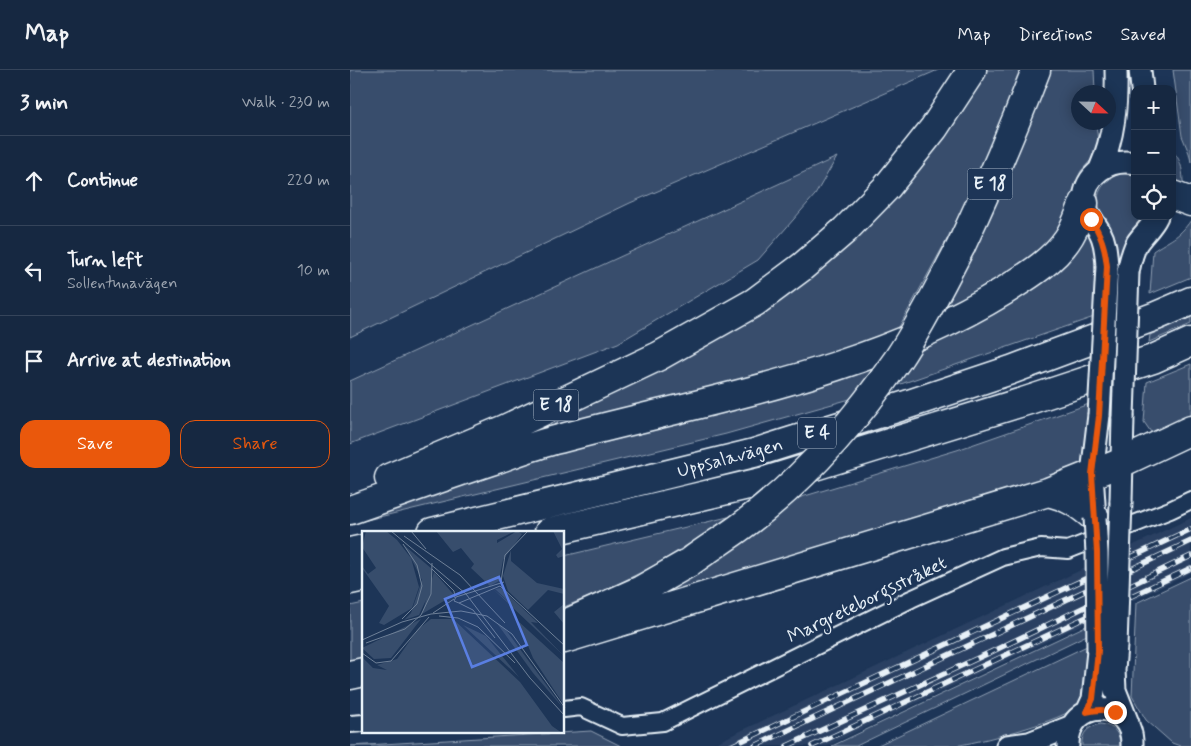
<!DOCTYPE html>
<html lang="en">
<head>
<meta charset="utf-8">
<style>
	:root { --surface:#162841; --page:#23344c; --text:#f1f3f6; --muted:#9ea6b1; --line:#35445a; --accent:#ea580c }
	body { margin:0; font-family:Mynerve,sans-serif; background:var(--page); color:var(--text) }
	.controls { position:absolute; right:15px; top:15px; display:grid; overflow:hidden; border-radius:10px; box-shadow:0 2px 12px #0003 }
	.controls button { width:45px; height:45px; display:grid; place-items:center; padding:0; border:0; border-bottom:1px solid var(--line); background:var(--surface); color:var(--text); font:25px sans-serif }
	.compass { position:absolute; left:721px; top:15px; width:45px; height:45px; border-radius:50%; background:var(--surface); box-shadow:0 2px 12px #0003; rotate:112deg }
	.stop { position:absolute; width:15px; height:15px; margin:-11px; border:4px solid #ea580c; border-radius:50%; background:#fff }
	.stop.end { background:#ea580c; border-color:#fff; box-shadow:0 1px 5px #0008 }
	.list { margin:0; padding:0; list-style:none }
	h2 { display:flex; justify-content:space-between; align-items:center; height:65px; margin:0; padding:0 20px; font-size:21px }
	h2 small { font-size:16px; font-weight:400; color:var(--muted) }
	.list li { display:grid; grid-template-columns:32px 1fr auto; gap:15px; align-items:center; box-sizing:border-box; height:90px; padding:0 20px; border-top:1px solid var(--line) }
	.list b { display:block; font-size:19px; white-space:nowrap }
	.list p { margin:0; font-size:16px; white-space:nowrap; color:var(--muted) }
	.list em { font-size:16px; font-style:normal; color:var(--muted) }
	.actions { display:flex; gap:10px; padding:15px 20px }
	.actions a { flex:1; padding:11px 0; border:1px solid var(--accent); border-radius:15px; text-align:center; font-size:18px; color:var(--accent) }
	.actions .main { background:var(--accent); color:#fff }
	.icon { flex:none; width:28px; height:28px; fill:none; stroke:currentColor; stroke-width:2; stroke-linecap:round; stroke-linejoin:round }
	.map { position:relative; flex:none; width:841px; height:676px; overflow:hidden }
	header { display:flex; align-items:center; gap:30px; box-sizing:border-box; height:70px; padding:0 25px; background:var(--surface); border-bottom:1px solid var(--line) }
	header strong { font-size:24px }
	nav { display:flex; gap:28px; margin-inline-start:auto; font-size:18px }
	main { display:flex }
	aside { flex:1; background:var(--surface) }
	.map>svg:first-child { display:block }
</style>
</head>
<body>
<header>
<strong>Map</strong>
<nav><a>Map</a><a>Directions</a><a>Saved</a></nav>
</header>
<main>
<aside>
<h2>3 min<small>Walk · 230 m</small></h2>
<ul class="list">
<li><svg class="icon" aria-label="ahead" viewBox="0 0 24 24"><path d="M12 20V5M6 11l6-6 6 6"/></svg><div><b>Continue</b></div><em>220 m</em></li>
<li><svg class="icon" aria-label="left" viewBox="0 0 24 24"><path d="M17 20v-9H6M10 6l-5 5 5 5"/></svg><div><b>Turn left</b><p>Sollentunavägen</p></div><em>10 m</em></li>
<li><svg class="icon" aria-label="arrive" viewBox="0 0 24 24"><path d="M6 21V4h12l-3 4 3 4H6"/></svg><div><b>Arrive at destination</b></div></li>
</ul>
<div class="actions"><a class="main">Save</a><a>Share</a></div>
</aside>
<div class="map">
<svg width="841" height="676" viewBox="0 0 841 676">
	<rect width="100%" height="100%" fill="#1d3557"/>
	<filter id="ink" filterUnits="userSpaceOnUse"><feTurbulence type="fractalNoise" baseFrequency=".02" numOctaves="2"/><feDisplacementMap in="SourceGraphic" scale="10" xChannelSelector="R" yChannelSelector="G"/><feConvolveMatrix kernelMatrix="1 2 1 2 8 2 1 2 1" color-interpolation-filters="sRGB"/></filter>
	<g filter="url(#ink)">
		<!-- built -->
		<path fill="#2a4162" d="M841 448V503L477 676H359Z"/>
		<!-- green -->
		<path fill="#374d6c" stroke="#909fb2" d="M0 0H588L280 133 0 267Z
			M634 0H675L647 70 596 171 543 268 472 292 130 379 418 234Z
			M699 0H744L745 22H728V52L746 53 749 81 731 101 726 111 723 128 707 170 586 250C629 169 669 87 699 0Z
			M823 0H841V92L839 83 832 66Z
			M822 81C834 91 833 108 833 123L822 115Z
			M487 87 465 125 408 190 268 273 0 374V311Z
			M772 103 785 106V146H794C779 163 774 169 772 192H768C767 181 764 169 760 158 758 152 754 147 751 141 742 123 755 109 772 103Z
			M841 150V207L800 224 803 181C820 169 828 169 841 150Z
			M734 156 742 170 746 185 744 247 545 316 573 274Z
			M841 247V254L799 272 800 265Z
			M528 292 500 329 376 364 0 454V450L197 383Z
			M841 294V351L803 365 794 352 797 312Z
			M739 334 735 392 686 412 298 533 383 479 418 453 445 429 607 380Z
			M378 447C363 458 347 469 331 479 294 503 254 521 214 537V486Z
			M841 507V676H830L822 673 796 650 782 626 786 533Z
			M14 533V589L0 591V536Z
			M740 554 739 564 506 676H482Z
			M737 576C736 591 739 623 729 635 716 650 624 674 603 676 578 676 552 676 526 676Z
			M751 654C764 656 770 663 770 676H732C731 663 738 656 751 654Z
			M241 661 271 676H1Z"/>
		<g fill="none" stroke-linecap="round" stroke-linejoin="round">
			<defs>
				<path id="minor" d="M214 639 231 637 272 656 313 652 561 529 653 487 691 478 718 480 820 440 841 430
					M0 654 14 653"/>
				<path id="tertiary" d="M790 0 792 19
					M750 99C764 67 767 35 766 0
					M757 196C756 185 756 173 750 162 745 153 735 142 734 132 734 104 760 88 785 93
					M778 202C780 192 782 182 787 173 793 164 802 157 807 146
					M771 432 773 347
					M745 448 742 404 749 345
					M766 576 764 600 765 620 778 653
					M737 642 743 629 748 581
					M657 676 679 673 722 656
					M718 676C717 627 784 627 782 676"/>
				<path id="motorway" d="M822 125 841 132
					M611 176C638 118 663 60 686 0
					M39 408 155 359 309 286 405 232 452 197 495 160 537 117 584 58 622 0
					M698 422C718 427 729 434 745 448
					M0 440C49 423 98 405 147 389 167 382 188 374 209 369 359 329 519 304 654 221 676 207 702 192 717 170 725 159 729 145 734 133
					M82 462 404 383 553 336 661 300 806 246 841 231
					M199 462 419 410 679 330 803 289 841 272
					M0 482 14 479
					M0 510 14 507
					M222 551 291 520 340 492
					M214 569 698 422 773 392 841 360
					M0 605 14 602"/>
			</defs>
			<!-- minor casing -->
			<use href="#minor" stroke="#e8f1f8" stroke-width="20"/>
			<!-- tertiary casing -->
			<use href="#tertiary" stroke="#e8f1f8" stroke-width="25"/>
			<!-- motorway casing -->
			<use href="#motorway" stroke="#e8f1f8" stroke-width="31"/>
			<!-- minor -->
			<use href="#minor" stroke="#1d3557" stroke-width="16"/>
			<!-- tertiary -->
			<use href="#tertiary" stroke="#1d3557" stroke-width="21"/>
			<!-- motorway -->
			<use href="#motorway" stroke="#1d3557" stroke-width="28"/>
			<defs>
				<path id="rail" d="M381 676 841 459
					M405 676 841 471
					M437 676 641 582 841 486
					M462 676 841 498"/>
			</defs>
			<!-- rail casing -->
			<use href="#rail" stroke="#e8f1f8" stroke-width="5.5"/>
			<!-- rail -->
			<use href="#rail" stroke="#1d3557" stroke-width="4" stroke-dasharray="11" stroke-linecap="butt"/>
			<defs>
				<path id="tertiary-bridge" d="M749 345 757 196
					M773 347 778 202
					M745 448 747 483 748 581
					M766 576 771 432"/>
				<path id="motorway-bridge" d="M340 492C357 479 376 468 393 455 454 410 505 351 548 289 572 253 591 214 611 176"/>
			</defs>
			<!-- tertiary-bridge casing -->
			<use href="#tertiary-bridge" stroke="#e8f1f8" stroke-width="25" stroke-linecap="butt"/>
			<!-- motorway-bridge casing -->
			<use href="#motorway-bridge" stroke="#e8f1f8" stroke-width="31" stroke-linecap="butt"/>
			<!-- tertiary-bridge -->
			<use href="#tertiary-bridge" stroke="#1d3557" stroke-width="21"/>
			<!-- motorway-bridge -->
			<use href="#motorway-bridge" stroke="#1d3557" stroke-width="28"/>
		</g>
	</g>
	<g fill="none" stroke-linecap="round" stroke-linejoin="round" filter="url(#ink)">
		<!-- route -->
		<path stroke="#ea580c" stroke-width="6" d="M741 149C751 165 755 177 757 196L749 346 742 404 747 482 748 581 743 629 737 642C747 639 755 639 765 642"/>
	</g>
	<g text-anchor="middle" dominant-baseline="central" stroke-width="4.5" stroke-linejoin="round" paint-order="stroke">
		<!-- shield labels -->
		<g fill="#1d3557" stroke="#abb9c8" stroke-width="1">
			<rect x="617.5" y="98.5" width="45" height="31" rx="4"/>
			<rect x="183.5" y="319.5" width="45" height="31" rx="4"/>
			<rect x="448" y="347.5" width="38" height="31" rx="4"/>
		</g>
		<g font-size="18" font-weight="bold" fill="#e8f1f8">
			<text x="640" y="114">E 18</text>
			<text x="206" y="335">E 18</text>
			<text x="467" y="363">E 4</text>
		</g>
		<!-- street labels -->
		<g font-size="19" fill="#e8f1f8" stroke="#1d3557">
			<text transform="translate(380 388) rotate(-15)">Uppsalavägen</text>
			<text transform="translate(517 530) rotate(-26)">Margreteborgsstråket</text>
		</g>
	</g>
	<!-- overview -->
	<g transform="translate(12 461)">
		<rect width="202" height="202" fill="#1d3557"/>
		<path d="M4 0H24L35 9 49 27 57 56 50 77 22 94 17 92 27 75 0 37V35L6 43 14 37 0 16ZM74 0H153L135 9V12L155 0 160 3 141 29 137 50 128 55 109 37 112 33 99 17 91 21ZM191 0H202V25L196 27 194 24 200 18ZM43 15 70 38 69 58 57 84 42 89 49 82 60 49ZM149 19V30L175 52 202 58V63L186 59 166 79 146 60 141 45ZM72 41 92 64 60 83ZM139 57 176 92 169 91 202 125 131 58 150 74 133 58ZM202 73 203 93H202L192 81ZM59 88 29 127 12 128 0 117ZM69 88H91L158 151 190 195 200 202H0V126L11 137 25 139 15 134 35 128 56 98ZM156 90 202 132V174L171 127ZM134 91 144 99 202 178 171 142ZM101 94 124 105 157 146Z" fill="#374d6c"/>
		<path fill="none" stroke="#6e8097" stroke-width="1" d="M29 0 104 63 168 147 203 185M49 0 64 18M42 5 98 44 143 92M70 38 92 60 93 67M139 51 143 24 166 0M138 55 97 72 92 70 94 66 142 51M138 55 203 115M97 72 111 79 133 107M71 82 92 68M77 85 96 87 116 96 153 132M40 88 55 73 60 55 55 34 41 13M0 109 40 91 69 83 99 80 125 85 150 103 203 177M4 112 43 98 59 84 69 63 70 32M0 122 14 132 29 130 67 86"/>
		<path fill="#5a7fe2" fill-opacity="0.15" stroke="#5a7fe2" stroke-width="2.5" d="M137 46 165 114 110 136 83 68Z"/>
		<rect width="202" height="202" fill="none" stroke="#e8f1f8" stroke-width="2.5"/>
	</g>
</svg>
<div class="controls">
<button>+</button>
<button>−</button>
<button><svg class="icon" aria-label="locate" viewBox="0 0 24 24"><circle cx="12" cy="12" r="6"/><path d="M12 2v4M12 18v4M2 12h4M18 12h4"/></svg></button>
</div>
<svg class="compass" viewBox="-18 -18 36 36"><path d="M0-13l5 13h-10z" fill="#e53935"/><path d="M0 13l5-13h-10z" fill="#9ea6b1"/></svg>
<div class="stop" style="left:741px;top:149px"></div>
<div class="stop end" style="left:765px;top:642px"></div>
</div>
</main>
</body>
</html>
